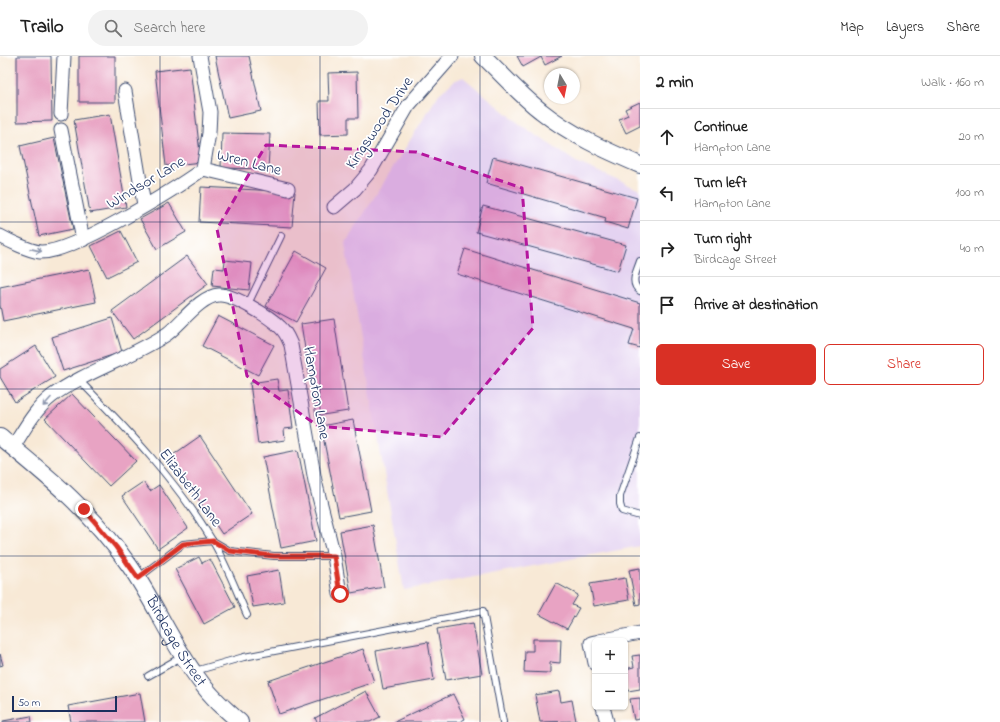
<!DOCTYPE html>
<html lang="en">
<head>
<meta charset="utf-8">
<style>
	:root { --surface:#fff; --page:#f2f2f2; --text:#222; --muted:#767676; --line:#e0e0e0; --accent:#d93025 }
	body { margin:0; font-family:"Indie Flower",sans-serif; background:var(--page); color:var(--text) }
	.controls { position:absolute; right:12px; bottom:12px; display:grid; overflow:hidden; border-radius:6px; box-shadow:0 1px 3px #0004 }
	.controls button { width:36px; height:36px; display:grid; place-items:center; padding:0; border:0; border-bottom:1px solid var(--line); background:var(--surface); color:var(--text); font:20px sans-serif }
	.compass { position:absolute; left:544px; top:12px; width:36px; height:36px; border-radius:50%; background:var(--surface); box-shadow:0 1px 3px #0004; rotate:170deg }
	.scale { position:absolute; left:12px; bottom:10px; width:105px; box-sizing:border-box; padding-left:4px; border:2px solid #1b2f5e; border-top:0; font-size:11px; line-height:14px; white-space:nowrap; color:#1b2f5e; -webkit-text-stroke:3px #fff; paint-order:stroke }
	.stop { position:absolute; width:12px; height:12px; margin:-9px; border:3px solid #d93025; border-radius:50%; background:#fff }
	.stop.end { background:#d93025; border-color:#fff; box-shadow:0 1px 4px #0008 }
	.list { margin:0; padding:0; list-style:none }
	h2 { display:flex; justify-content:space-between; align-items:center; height:52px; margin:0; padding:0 16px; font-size:17px }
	h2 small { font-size:13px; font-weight:400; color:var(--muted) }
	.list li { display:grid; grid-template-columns:26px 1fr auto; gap:12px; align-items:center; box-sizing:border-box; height:56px; padding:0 16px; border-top:1px solid var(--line) }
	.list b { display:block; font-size:15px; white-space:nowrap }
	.list p { margin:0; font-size:13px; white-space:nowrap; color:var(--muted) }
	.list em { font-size:13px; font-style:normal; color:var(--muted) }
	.actions { display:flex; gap:8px; padding:12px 16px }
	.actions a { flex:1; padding:9px 0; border:1px solid var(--accent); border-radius:6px; text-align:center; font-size:14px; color:var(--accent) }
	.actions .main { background:var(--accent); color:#fff }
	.icon { flex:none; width:22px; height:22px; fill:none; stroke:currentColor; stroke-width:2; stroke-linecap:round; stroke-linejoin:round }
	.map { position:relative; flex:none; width:640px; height:666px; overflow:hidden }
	header { display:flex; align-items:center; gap:24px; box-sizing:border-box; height:56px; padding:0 20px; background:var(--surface); border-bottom:1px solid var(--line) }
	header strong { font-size:19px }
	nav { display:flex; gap:22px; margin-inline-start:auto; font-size:14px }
	.search { width:280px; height:36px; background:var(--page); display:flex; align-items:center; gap:10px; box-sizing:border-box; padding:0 14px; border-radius:22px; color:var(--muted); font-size:15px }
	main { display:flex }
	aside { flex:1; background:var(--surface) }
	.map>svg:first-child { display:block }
</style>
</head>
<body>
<header>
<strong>Trailo</strong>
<div class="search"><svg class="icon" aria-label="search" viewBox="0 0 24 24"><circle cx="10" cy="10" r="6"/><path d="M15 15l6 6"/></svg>Search here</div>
<nav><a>Map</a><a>Layers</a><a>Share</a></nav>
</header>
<main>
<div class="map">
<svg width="640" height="666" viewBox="0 0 640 666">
	<rect width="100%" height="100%" fill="#fff"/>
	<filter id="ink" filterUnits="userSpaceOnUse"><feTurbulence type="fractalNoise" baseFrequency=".025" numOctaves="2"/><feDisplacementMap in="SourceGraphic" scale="8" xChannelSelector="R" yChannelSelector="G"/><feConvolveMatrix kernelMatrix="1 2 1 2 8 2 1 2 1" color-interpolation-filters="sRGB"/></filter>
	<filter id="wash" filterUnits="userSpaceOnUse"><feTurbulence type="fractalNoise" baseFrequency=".012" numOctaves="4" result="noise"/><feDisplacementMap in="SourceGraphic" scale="16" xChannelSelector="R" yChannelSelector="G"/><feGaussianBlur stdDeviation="0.9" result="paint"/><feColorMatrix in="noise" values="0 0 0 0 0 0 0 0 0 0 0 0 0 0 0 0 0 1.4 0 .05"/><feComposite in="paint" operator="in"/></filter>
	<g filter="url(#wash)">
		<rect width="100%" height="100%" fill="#f8e9d6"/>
		<!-- built -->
		<path fill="#e4d3f1" d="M463 21 521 69 576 106 640 134V490L404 534 345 188 439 38 454 25Z"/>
		<g id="blocks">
			<!-- building -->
			<path fill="#e8a3c3" d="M17 0H51L52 65 17 66Z
				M79 0H115V46H79Z
				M215 0H249L261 55 228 62Z
				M517 0H562L545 9 541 1 523 11Z
				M190 11 201 106 166 110 155 15Z
				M357 16 358 62H348V78L320 79 319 45H329L328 17Z
				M640 46V70L626 77 619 63 628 59 625 53Z
				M110 58 126 151 90 157 74 64Z
				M222 77 270 78 268 113 221 112Z
				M54 82 73 173 39 180 20 90Z
				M493 101 637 142 628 173 605 166 606 162 486 127Z
				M201 131 295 136 292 171 199 166Z
				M169 147 186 176 157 193 140 163Z
				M483 150 626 189 618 215 476 176Z
				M121 175 137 206 107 221 91 190Z
				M465 193 640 247V292L629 289 634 273 457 218Z
				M296 195 326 212 296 266 266 250Z
				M187 200 208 228 133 283 112 255Z
				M225 204 252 207 249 234 212 230 214 212 224 213Z
				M89 213 96 246 3 265 0 249V231Z
				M218 260 274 289 258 319 202 290Z
				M112 262 122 296 63 315 52 281Z
				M334 263 348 355 316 360 301 268Z
				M36 290 55 321 15 346 0 321V313Z
				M277 323 279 335 288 334 293 372 284 373 285 384 258 388 250 327Z
				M72 338 136 405 109 430 45 363Z
				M353 364 371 455 339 461 321 370Z
				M200 380 252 458 222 478 170 401Z
				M298 394 316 485 281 492 263 401Z
				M143 426 150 435 159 429 188 472 158 493 122 440Z
				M373 469 384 531 351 537 340 475Z
				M199 501 202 507 210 503 235 551 204 568 175 513Z
				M640 512V548L636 549 629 514Z
				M279 514 284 546 253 551 247 520Z
				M625 522 629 544 594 550 590 528Z
				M556 527 578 539 572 549 579 552 567 573 539 558Z
				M473 567 482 618 446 624 437 573Z
				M533 583H561L560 607 550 606V617L524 616 525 595H533Z
				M428 586 434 624 383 633 376 595Z
				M363 593 374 626 279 658 268 625Z
				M0 598 3 609 0 610Z
				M640 599V633L628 635 625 613 634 611 632 600Z
				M366 635 380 661 370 666H317L315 662Z
				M559 635 561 646 572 644 576 665 540 666 535 639Z
				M140 637 145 666H71L68 650Z
				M453 638 465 663 459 666H394Z
				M640 642V663L634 664 630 643Z
				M31 660 32 666H3V665Z"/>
		</g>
	</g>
	<g filter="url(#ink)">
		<use href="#blocks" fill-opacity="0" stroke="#3c4b70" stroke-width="1"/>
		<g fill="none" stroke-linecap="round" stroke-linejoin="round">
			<defs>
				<path id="service" d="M640 205C637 215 629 227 640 235
					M247 250 281 180
					M79 324C128 374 176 424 212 484 226 507 236 534 247 559
					M640 382 620 440V448L622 455 640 460
					M138 522 183 488 213 485 230 495 274 500H334
					M195 615 244 601 483 555 503 666
					M148 620 183 600"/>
				<path id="minor" d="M125 35 144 149
					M61 58 64 0
					M61 74 83 184
					M203 113 288 133
					M334 151 355 133 371 114 408 50 452 0
					M0 180C9 185 30 195 40 196 71 198 175 133 203 113L209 77 210 56 200 0
					M13 391C24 374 35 353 52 340 86 315 131 302 167 278 182 267 200 240 219 239 233 238 270 261 280 271 286 276 288 282 291 289L315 425 334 500 340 538
					M599 585 640 577
					M595 586 591 587 595 607
					M603 651 607 666"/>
				<g id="tertiary">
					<path d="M483 0C502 18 520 39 541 55 571 79 605 94 640 109"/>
					<path id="s1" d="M0 381C50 422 91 455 129 509 155 546 172 589 200 625 211 641 226 654 240 666"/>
				</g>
			</defs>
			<!-- service casing -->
			<use href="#service" stroke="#3c4b70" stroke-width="8"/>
			<!-- minor casing -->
			<use href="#minor" stroke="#3c4b70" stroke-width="15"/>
			<!-- tertiary casing -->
			<use href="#tertiary" stroke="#3c4b70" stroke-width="18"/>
			<!-- service -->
			<use href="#service" stroke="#fff" stroke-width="6"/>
			<!-- minor -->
			<use href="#minor" stroke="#fff" stroke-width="13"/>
			<!-- tertiary -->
			<use href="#tertiary" stroke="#fff" stroke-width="16"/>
		</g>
		<!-- one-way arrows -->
		<defs><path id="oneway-shaft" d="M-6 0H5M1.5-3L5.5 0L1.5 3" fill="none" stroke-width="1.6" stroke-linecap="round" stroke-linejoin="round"/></defs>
		<g stroke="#8d97ae">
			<use href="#oneway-shaft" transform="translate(36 194) rotate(13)"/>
			<use href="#oneway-shaft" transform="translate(47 346) rotate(132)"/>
		</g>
	</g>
	<g fill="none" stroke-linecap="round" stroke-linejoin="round" filter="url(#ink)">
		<!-- route -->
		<path stroke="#d93025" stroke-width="5" d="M84 453 116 491 138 522 183 488 213 485 230 495 274 500H334L340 538"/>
	</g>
	<!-- marked area -->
	<path fill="#b5179e" fill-opacity="0.2" stroke="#b5179e" stroke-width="3" stroke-dasharray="8 5" stroke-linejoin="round" d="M266 89 416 96 522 132 533 272 442 381 318 370 247 320 217 173Z"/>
	<!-- grid -->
	<path fill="none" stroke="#1b2f5e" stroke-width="1" stroke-opacity="0.55" d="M160 0V666M320 0V666M480 0V666M0 166H640M0 333H640M0 500H640"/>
	<g text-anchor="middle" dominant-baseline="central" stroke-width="3.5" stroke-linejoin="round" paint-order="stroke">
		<!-- street labels -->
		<g font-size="16" fill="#1b2f5e" stroke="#fff">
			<text transform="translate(380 67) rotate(-56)">Kingswood Drive</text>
			<text transform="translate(249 107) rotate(14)">Wren Lane</text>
			<text transform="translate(146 127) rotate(-31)">Windsor Lane</text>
			<text transform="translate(316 337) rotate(80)">Hampton Lane</text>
			<text transform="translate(190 432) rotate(53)">Elizabeth Lane</text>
			<text stroke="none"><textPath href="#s1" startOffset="272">Birdcage Street</textPath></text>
		</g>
	</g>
</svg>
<div class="controls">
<button>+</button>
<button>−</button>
</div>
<svg class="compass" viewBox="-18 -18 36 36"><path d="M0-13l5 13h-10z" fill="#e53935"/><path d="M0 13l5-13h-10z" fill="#767676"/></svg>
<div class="scale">50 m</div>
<div class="stop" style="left:340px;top:538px"></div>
<div class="stop end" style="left:84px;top:453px"></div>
</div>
<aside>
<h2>2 min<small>Walk · 160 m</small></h2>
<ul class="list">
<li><svg class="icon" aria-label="ahead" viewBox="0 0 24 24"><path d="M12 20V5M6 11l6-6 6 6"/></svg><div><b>Continue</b><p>Hampton Lane</p></div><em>20 m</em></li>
<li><svg class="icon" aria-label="left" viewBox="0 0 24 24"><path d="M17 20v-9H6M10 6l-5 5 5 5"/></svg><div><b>Turn left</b><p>Hampton Lane</p></div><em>100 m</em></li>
<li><svg class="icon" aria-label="right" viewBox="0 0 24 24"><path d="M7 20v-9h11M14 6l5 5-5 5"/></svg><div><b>Turn right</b><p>Birdcage Street</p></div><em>40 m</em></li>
<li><svg class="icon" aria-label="arrive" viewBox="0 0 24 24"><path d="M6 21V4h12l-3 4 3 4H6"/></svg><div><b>Arrive at destination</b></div></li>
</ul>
<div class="actions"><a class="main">Save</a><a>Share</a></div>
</aside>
</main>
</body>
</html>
